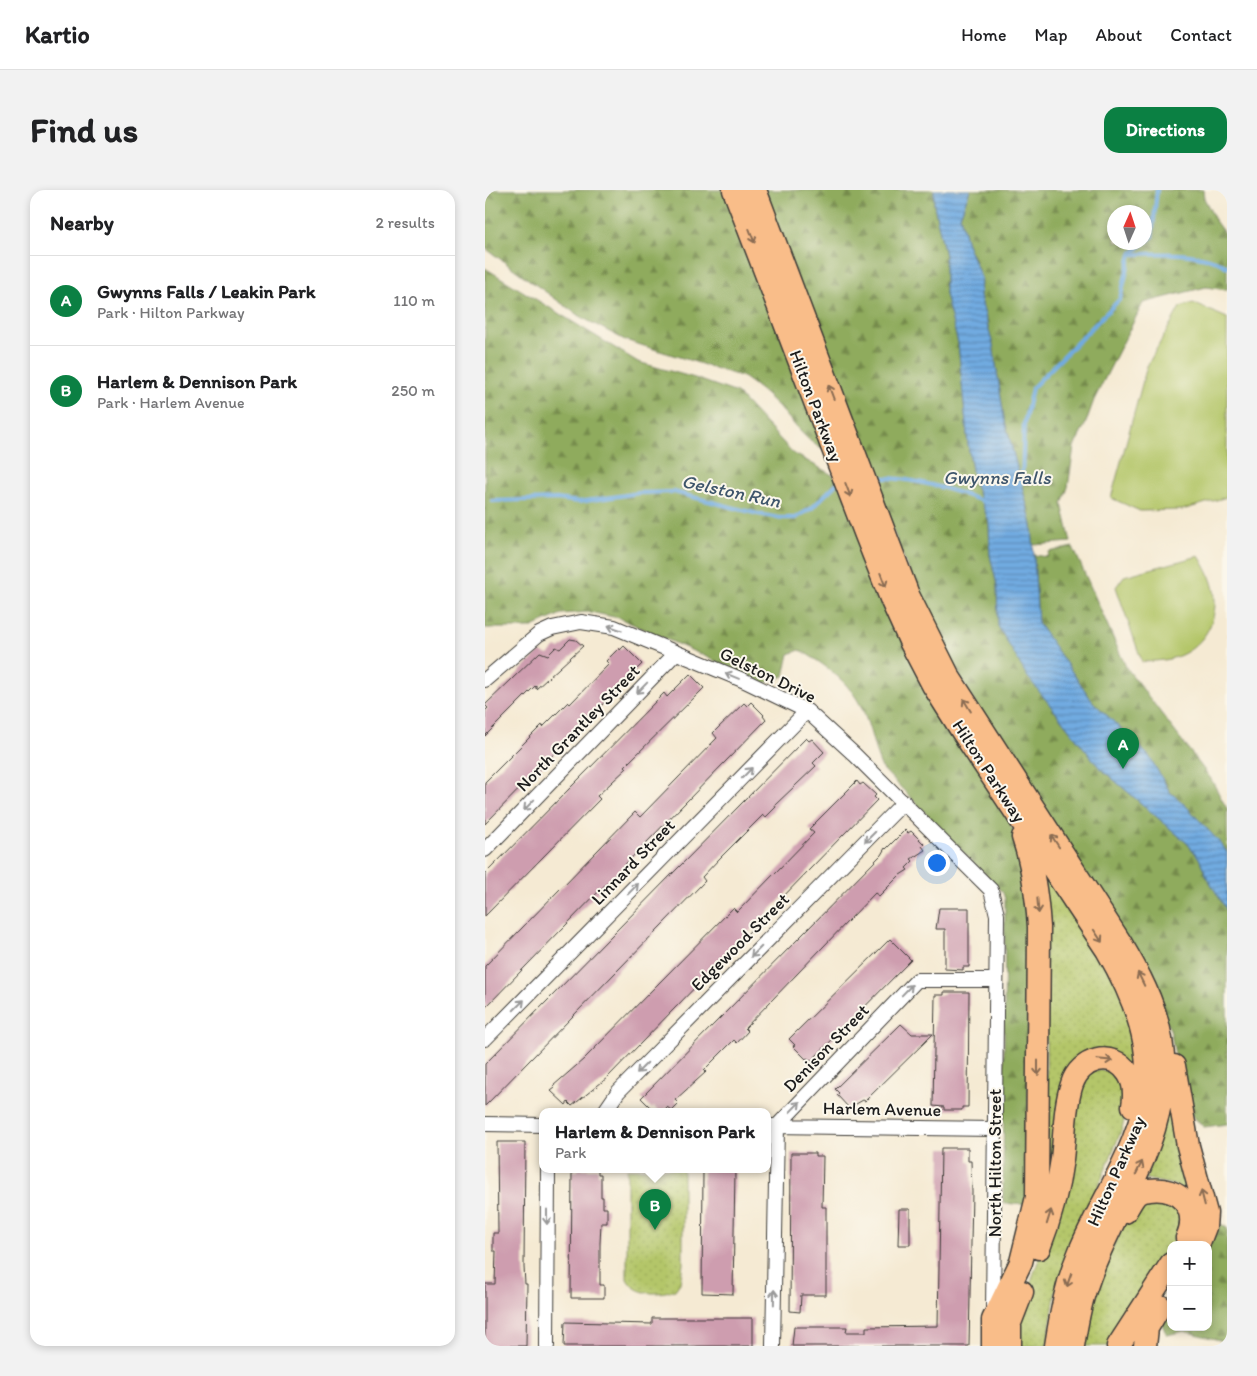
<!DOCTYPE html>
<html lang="en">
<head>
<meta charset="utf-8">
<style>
	:root { --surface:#fff; --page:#f2f2f2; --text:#202124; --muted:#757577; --line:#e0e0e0; --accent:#0b8043 }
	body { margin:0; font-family:Itim,sans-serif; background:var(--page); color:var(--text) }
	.controls { position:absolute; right:15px; bottom:15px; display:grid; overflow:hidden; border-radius:10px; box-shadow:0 2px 8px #0003 }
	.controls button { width:45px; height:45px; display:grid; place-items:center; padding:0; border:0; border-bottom:1px solid var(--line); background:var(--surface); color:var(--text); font:25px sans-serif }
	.compass { position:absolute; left:622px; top:15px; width:45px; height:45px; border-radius:50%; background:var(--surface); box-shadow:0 2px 8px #0003; rotate:3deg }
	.you { position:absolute; left:451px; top:672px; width:18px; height:18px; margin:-12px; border:4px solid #fff; border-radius:50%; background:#1a73e8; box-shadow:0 0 0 8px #1a73e833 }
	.badge { display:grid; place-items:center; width:32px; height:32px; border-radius:50%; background:var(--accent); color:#fff; font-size:16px; font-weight:700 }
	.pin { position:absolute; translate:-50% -41px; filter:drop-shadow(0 1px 2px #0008) }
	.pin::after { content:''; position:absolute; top:26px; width:18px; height:15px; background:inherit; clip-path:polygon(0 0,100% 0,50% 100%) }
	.popup { position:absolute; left:54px; top:918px; width:232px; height:65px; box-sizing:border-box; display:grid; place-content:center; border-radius:10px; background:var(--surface); filter:drop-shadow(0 1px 4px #0005); font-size:16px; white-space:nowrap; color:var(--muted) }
	.popup b { font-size:19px; color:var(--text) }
	.popup::after { content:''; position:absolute; left:50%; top:100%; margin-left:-10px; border:10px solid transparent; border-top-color:var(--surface) }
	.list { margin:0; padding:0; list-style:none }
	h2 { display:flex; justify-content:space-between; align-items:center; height:65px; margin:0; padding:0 20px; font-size:21px }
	h2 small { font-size:16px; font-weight:400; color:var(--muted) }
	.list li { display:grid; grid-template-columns:32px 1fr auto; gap:15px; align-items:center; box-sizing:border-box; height:90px; padding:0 20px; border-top:1px solid var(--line) }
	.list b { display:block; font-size:19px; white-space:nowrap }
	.list p { margin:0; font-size:16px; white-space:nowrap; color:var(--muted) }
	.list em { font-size:16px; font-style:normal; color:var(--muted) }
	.map { position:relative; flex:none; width:742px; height:1156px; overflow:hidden; border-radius:15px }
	header { display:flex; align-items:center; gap:30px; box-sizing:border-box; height:70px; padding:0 25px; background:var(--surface); border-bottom:1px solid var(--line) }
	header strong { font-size:24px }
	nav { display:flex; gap:28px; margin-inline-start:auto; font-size:18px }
	.intro { display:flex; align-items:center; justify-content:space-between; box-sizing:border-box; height:120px; padding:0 30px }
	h1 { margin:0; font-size:35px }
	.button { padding:12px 22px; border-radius:15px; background:var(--accent); color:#fff; font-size:18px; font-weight:700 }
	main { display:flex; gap:30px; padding:0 30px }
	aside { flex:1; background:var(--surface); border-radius:15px; box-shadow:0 2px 8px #0003 }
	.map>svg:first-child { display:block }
</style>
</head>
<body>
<header>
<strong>Kartio</strong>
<nav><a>Home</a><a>Map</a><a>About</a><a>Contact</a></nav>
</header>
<div class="intro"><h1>Find us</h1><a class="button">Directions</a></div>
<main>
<aside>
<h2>Nearby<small>2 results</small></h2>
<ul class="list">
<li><span class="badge">A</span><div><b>Gwynns Falls / Leakin Park</b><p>Park · Hilton Parkway</p></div><em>110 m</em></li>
<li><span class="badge">B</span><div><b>Harlem &amp; Dennison Park</b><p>Park · Harlem Avenue</p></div><em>250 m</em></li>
</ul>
</aside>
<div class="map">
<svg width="742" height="1156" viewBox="0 0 742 1156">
	<defs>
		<pattern id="grass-dots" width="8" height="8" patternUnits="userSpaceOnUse" patternTransform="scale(1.25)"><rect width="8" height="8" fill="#b4c669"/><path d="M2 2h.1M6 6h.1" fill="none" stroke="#9aaa5a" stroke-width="1.8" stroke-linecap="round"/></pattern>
		<pattern id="forest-firs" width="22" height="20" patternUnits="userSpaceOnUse" patternTransform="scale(1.25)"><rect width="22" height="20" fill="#8fab5d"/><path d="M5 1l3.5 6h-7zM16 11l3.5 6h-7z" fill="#748a4c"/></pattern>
		<pattern id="water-rules" width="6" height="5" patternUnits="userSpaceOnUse" patternTransform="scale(1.25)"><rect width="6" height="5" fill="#71abe1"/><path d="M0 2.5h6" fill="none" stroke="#5c8ab6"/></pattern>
	</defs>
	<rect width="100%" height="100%" fill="#fbf7ec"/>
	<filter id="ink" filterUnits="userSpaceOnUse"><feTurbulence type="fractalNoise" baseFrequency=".02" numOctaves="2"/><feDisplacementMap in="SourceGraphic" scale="10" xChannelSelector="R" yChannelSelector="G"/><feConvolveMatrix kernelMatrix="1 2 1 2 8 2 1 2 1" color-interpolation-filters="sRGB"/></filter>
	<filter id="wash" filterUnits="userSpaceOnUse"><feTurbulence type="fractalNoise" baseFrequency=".0096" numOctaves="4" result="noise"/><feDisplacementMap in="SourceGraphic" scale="20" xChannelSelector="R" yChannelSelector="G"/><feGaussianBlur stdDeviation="1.12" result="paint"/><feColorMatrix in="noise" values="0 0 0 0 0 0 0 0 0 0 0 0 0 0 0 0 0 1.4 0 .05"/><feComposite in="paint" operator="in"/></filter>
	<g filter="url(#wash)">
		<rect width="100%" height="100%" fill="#f5ead3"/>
		<!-- grass -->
		<path fill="url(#grass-dots)" stroke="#687142" d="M559 680 629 786 648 833 653 887 596 868 563 1013Z
			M633 880 644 909 637 939 571 1100 562 1156H531L529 1137 567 1034 600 881Z
			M684 901 712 1006 689 995 661 989Z
			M142 979H198V1074L195 1093 190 1100C174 1104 152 1107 142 1089Z
			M668 1005 696 1017 693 1051 691 1055H686V1062L624 1156H596L605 1101 646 1022Z"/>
		<!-- forest -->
		<path fill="url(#forest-firs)" stroke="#56643c" fill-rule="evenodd" d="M0 0H241L341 261C320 251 309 233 293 216 282 205 271 196 258 187L140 150 94 126 0 58Z
			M278 0H449V15L460 65V104L473 153 483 255 489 292 504 332 505 365 512 395 513 436 567 518 614 577 702 653 714 668 722 687 742 721V934L719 937 701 920 685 839 488 510 446 432 418 366Z
			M485 0H718L719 8 731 32 742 47V100L721 97 658 113 609 210 600 235 589 257 583 297 577 314 586 352 548 355 547 335 519 227 508 155 495 106 496 88 482 54 475 26ZM630 22H660V52H630Z
			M0 78 153 172 210 188 252 203 308 263 351 287 519 621 529 642 543 689V1015L518 1013 520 709 518 703 397 578C389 561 387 543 380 526 370 496 341 475 315 460L304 464 299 486 280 493 134 428 105 422 76 424 45 438H0Z
			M588 357 641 477 726 589 742 619V663L702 617 685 602 664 566 608 512 553 433 549 365 563 367 564 362Z
			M736 1034 742 1038V1152L699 1141 682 1145 675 1130 686 1114V1137H723V1055L728 1041Z"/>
		<!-- pitch -->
		<path fill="#b4c669" stroke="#687142" d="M708 113 742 128V307L697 320 655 321 626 308 662 176 695 117Z
			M714 366C722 379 730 394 730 410 731 438 712 463 684 469 676 471 666 471 657 472L631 397 639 386Z"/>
		<!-- water -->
		<path fill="url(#water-rules)" stroke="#46647e" d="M449 0H485L475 26 482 54 496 88 495 106 508 155 519 227 547 335 553 433 608 512 664 566 685 602 702 617 738 656 742 663V721L722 687 714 668 702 653 614 577 542 486 513 436 512 395 505 365 504 332 489 292 483 255 473 153 460 104V65L449 15Z"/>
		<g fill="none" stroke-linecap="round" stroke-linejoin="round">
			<!-- stream -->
			<path stroke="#71abe1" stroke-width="4" d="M647 64C674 63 719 61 742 77
				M388 288C423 286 470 300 502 313
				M535 295 537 290 539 234 547 198 635 109 646 64 667 47 672 0
				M7 311 72 309 94 312 154 303 189 302 273 324 294 328H310L327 318 352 293"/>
		</g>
		<g id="blocks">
			<!-- building -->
			<path fill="#ce9daf" d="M85 449 91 450 98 456 51 499V495L0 546V521L3 518 0 515 55 462 63 465 71 457 75 459Z
				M139 456 157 474 0 634V592L57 535 58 537 83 512 85 514 124 474 121 471 134 458 135 460Z
				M205 484 219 498 140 576 142 578 112 606 115 609 0 726V684L179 503 182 507Z
				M266 512 279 525 278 526 281 530 0 818V776L150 622 155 627 232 548 228 543 233 538 259 513 262 516Z
				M321 548 324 551 327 549 339 562 328 573 331 576 290 615 291 617 281 627 278 625 235 668 217 687 220 691 0 916V874Z
				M372 591 375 595 378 593 391 605 389 607 392 610 122 888 87 916 83 912 81 915 66 901 70 898 68 896 99 869 248 718 252 722 329 643 324 639Z
				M420 640 423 643 426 641 439 654 437 656 440 660 426 669 428 671 421 678 423 680 415 685 394 706 390 703 260 838 263 841 252 853 249 850 219 880 221 882 190 910 193 913 186 920 182 917 178 921H173L169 917 167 919 156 908 396 665 400 658 401 659Z
				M454 718H484V777H478V780L460 779V739H451Z
				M405 749 426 770 326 871 322 868 321 869 308 856 310 855 304 849Z
				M459 802H484L483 917H477V920H459V917L448 916 450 805H459Z
				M416 834 427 844H448L380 911 378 910 364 918 352 905 354 903 350 899Z
				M12 952H40L39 1077 40 1094H42L41 1156H0V1094H10L11 1061H8V1043H13Z
				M456 958H483V971H486L487 1002 484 1156H307L309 1137H362L361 1142H381V1137L453 1136Z
				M306 963H330V966H338L337 1017H341V1105H316L315 1122 305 1121Z
				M93 979H113V984H116V1007H118V1018H122V1033H116L115 1053V1095H119V1108H86L87 981H93Z
				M226 979 250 980 248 1104 217 1103 218 980Z
				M414 1019H425V1055H413Z
				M167 1128H268V1156H79L80 1132 167 1134Z"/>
		</g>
	</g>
	<g filter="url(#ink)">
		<use href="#blocks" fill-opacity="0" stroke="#3d3b37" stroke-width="1"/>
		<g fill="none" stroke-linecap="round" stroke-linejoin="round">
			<defs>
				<path id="street" d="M0 490 54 444 67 438 96 432 129 437 260 491 322 521 370 565 506 700 512 725 508 1122
					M0 660 191 463
					M0 849 322 521
					M120 921 133 902 419 612
					M0 934 58 935
					M286 936 510 939
					M62 1156 63 979
					M288 1156 292 936 432 790H511"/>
				<path id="primary" d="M249 0 381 345 407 411 426 453 448 495 477 541 622 760C658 822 677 881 648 951 633 989 611 1023 595 1061 582 1091 576 1123 571 1156
					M270 0 423 405 464 487 635 752C653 782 670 813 676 849 692 944 627 1015 600 1100 594 1118 591 1137 588 1156
					M689 876 703 956 721 1023 720 1037 713 1055
					M640 1022C644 1016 648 1007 653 1003 657 1001 660 1001 664 1000 695 996 715 1019 702 1048
					M554 1058C565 1030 573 1000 577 969 580 945 579 917 587 894 595 869 627 859 643 883 650 893 650 904 648 916
					M508 1156V1130L536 1072 552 1007 554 737C552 706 548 677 538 647
					M525 1156V1133L537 1102
					M633 1156 686 1074
					M660 1156 662 1138 675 1116"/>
			</defs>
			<!-- street casing -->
			<use href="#street" stroke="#3d3b37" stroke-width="16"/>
			<!-- primary casing -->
			<use href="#primary" stroke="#3d3b37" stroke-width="25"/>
			<!-- street -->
			<use href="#street" stroke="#fff" stroke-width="14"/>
			<!-- primary -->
			<use href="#primary" stroke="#f9bd89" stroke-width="22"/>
		</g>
		<!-- one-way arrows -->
		<defs><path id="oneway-shaft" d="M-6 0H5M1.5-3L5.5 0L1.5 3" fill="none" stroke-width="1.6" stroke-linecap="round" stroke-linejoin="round" transform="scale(1.25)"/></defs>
		<g stroke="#8a6c52">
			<use href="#oneway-shaft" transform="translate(267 46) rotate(69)"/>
			<use href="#oneway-shaft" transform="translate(346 202) rotate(-111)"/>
			<use href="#oneway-shaft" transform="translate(363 300) rotate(69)"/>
			<use href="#oneway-shaft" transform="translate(398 390) rotate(69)"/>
			<use href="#oneway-shaft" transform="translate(482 515) rotate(-121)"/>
			<use href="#oneway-shaft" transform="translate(570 651) rotate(-123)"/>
			<use href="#oneway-shaft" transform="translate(553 716) rotate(85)"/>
			<use href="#oneway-shaft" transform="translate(613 746) rotate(56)"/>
			<use href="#oneway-shaft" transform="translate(656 789) rotate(-116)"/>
			<use href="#oneway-shaft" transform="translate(620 870) rotate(5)"/>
			<use href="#oneway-shaft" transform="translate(553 878) rotate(90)"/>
			<use href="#oneway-shaft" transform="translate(654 978) rotate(-64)"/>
			<use href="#oneway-shaft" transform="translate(718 1008) rotate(-104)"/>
			<use href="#oneway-shaft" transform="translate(564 1027) rotate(-73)"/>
			<use href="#oneway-shaft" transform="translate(584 1090) rotate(109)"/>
		</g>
		<g stroke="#999">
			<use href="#oneway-shaft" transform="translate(130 438) rotate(-161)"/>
			<use href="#oneway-shaft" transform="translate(247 486) rotate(-158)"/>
			<use href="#oneway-shaft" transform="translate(157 498) rotate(134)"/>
			<use href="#oneway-shaft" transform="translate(262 583) rotate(-46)"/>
			<use href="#oneway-shaft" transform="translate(44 615) rotate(134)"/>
			<use href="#oneway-shaft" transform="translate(385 647) rotate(135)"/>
			<use href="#oneway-shaft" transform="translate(148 699) rotate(-46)"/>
			<use href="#oneway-shaft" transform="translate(271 762) rotate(135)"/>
			<use href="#oneway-shaft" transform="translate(422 800) rotate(-46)"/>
			<use href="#oneway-shaft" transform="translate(34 815) rotate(-45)"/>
			<use href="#oneway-shaft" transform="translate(157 878) rotate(135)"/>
			<use href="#oneway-shaft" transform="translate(310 917) rotate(-46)"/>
			<use href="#oneway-shaft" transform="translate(62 1027) rotate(90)"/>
			<use href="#oneway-shaft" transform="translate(289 1107) rotate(-89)"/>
		</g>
	</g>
	<g text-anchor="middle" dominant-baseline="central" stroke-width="4" stroke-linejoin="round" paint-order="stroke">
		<!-- street labels -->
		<g font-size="18" fill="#1c1c1c" stroke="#fbf7ec">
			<text transform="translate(331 216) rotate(69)">Hilton Parkway</text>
			<text transform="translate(283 485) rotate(26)">Gelston Drive</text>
			<text transform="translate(93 538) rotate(-46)">North Grantley Street</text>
			<text transform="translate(504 581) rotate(57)">Hilton Parkway</text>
			<text transform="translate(148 672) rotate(-46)">Linnard Street</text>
			<text transform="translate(255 752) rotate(-45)">Edgewood Street</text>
			<text transform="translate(341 858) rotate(-46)">Denison Street</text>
			<text transform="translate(397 919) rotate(1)">Harlem Avenue</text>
			<text transform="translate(510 973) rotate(-90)">North Hilton Street</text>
			<text transform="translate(631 981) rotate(-66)">Hilton Parkway</text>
		</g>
		<!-- water labels -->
		<g font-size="19" font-style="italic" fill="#3e556b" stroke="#fbf7ec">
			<text x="512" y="287">Gwynns Falls</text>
			<text transform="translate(246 301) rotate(12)">Gelston Run</text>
		</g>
	</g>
</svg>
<div class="controls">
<button>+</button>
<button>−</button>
</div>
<svg class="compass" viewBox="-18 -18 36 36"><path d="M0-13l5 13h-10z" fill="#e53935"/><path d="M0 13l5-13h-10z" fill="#757577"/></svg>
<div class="you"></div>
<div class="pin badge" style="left:638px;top:579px">A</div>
<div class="pin badge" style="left:170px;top:1040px">B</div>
<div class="popup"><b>Harlem &amp; Dennison Park</b>Park</div>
</div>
</main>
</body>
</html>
